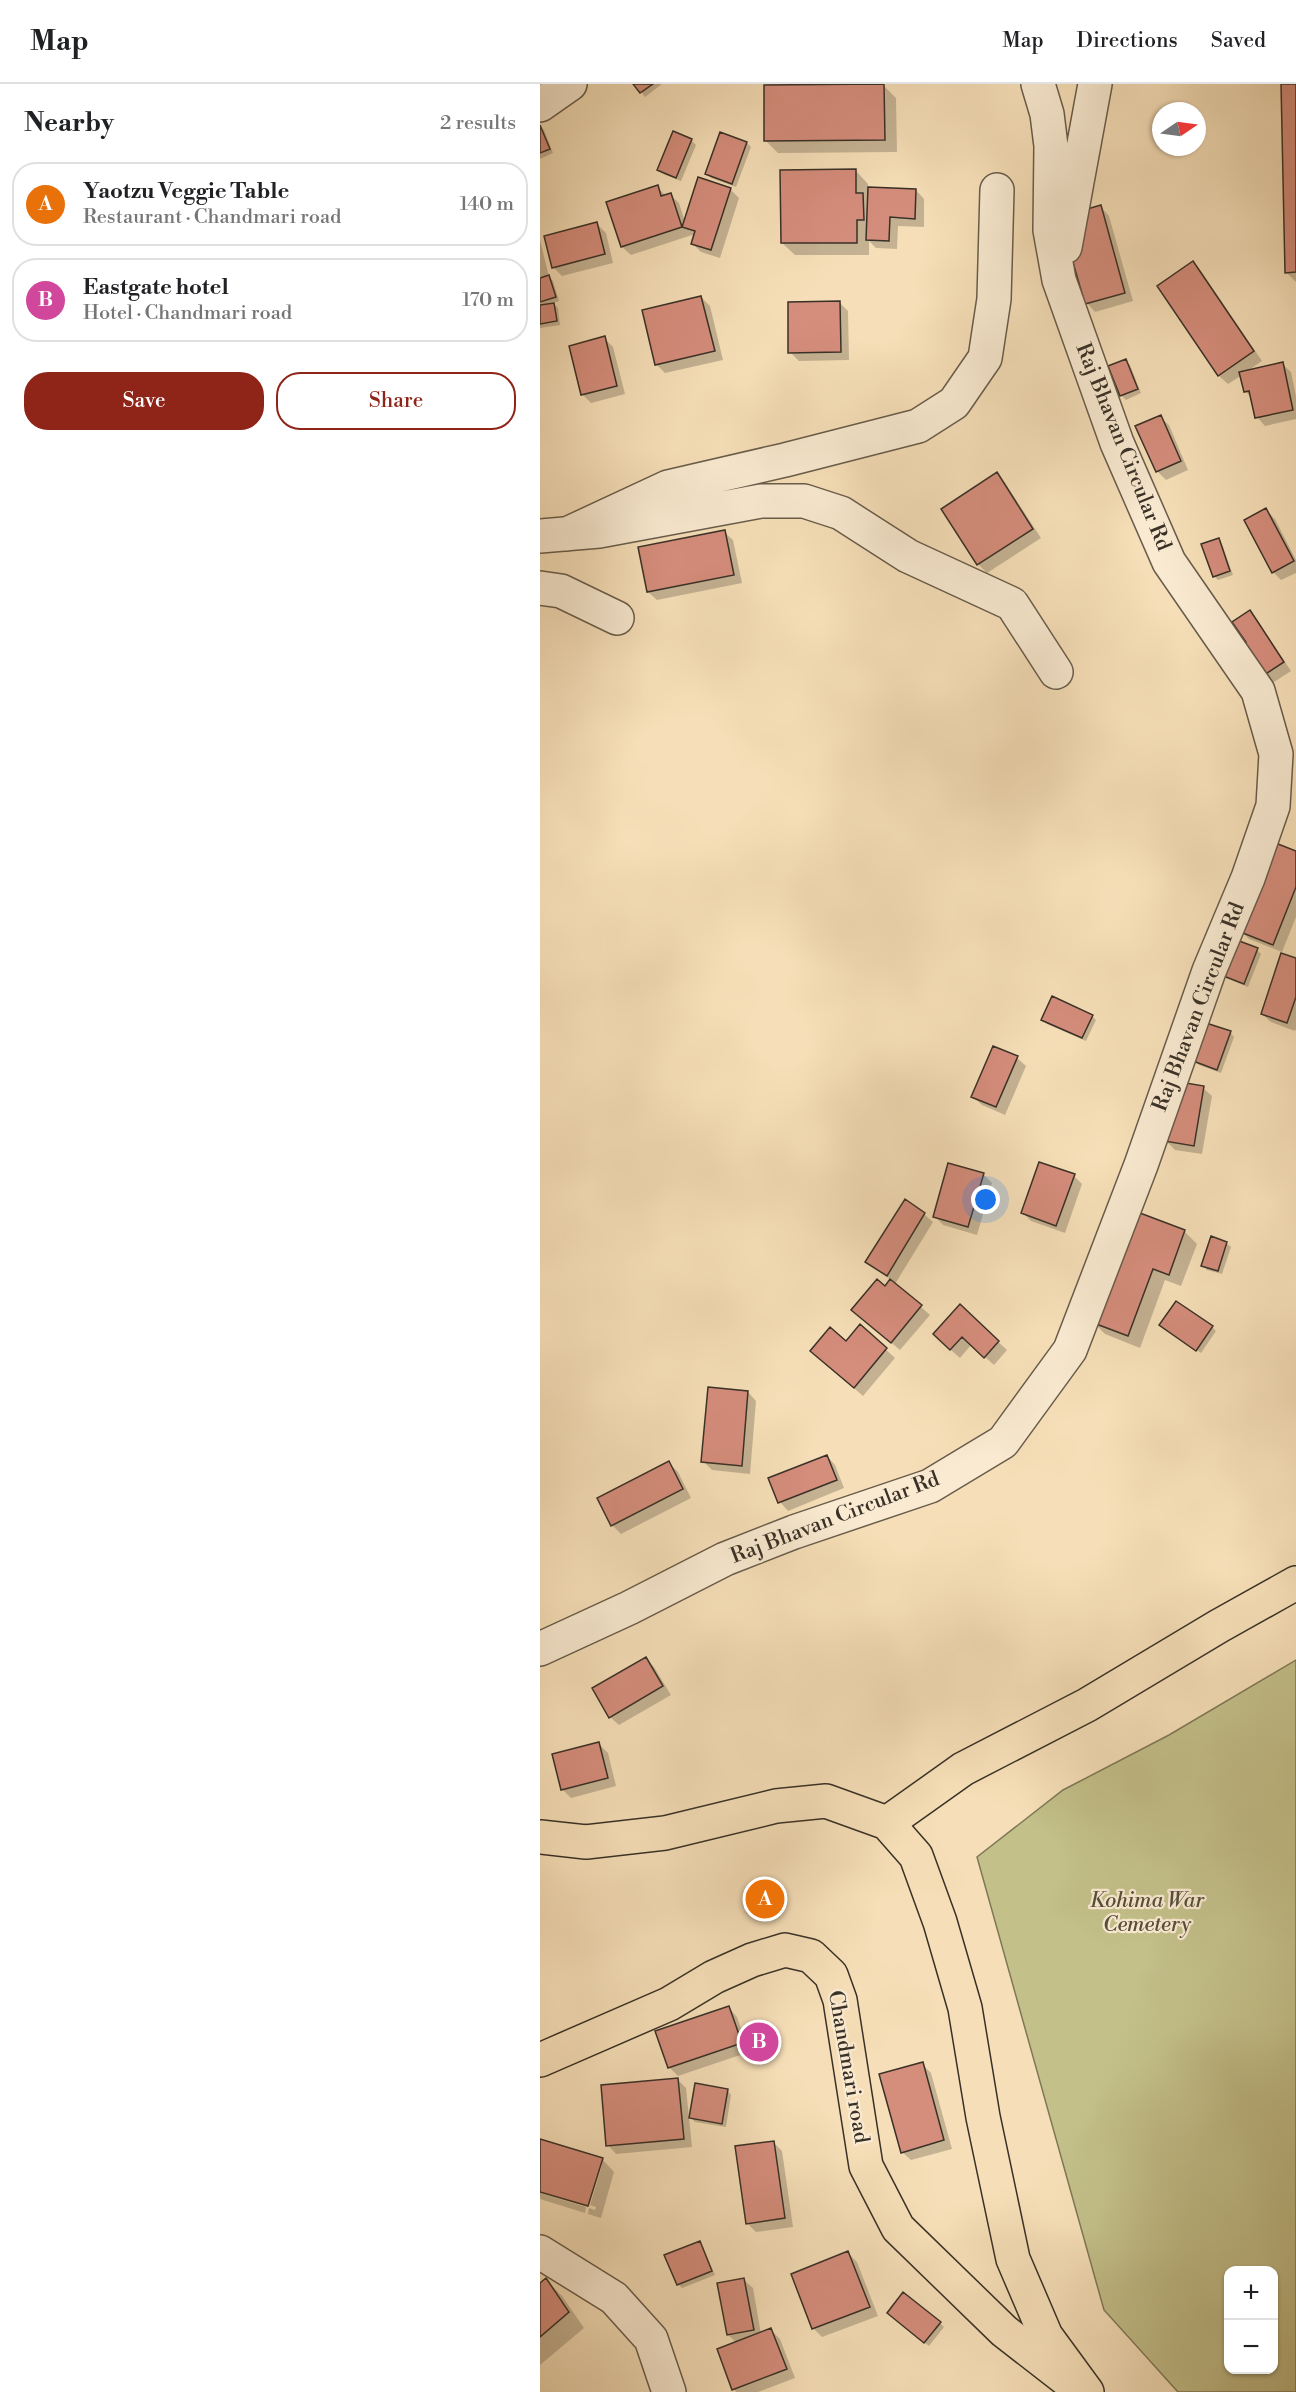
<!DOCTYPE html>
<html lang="en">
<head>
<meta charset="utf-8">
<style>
	:root { --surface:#fff; --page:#f2f2f2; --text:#202124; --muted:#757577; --line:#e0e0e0; --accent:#8f2418 }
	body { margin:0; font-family:"Libre Bodoni",serif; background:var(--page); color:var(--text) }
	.controls { position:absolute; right:18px; bottom:18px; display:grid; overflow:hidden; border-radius:12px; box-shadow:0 2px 4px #0004 }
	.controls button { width:54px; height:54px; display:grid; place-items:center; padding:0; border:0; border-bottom:2px solid var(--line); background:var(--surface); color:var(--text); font:30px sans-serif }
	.compass { position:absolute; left:612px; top:18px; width:54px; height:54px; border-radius:50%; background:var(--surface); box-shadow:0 2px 4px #0004; rotate:77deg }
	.you { position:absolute; left:446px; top:1116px; width:21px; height:21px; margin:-15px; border:4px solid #fff; border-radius:50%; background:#1a73e8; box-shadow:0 0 0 9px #1a73e833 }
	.badge { display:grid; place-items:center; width:39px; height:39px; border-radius:50%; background:var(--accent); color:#fff; font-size:20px; font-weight:700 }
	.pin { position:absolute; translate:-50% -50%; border:3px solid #fff; box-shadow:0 2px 6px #0006 }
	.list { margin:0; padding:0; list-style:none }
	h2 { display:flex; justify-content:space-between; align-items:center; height:78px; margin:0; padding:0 24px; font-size:26px }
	h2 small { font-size:20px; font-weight:400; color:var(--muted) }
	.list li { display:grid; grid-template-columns:39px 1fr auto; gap:18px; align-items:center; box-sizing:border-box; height:84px; margin:0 12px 12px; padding:0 12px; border:2px solid var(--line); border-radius:24px }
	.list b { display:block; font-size:22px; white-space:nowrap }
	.list p { margin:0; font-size:20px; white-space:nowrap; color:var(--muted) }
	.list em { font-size:20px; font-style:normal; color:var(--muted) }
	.actions { display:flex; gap:12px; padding:18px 24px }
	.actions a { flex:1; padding:14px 0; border:2px solid var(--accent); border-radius:24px; text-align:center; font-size:21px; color:var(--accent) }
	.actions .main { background:var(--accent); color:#fff }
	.map { position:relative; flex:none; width:756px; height:2308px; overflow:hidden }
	header { display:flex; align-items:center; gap:36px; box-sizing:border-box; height:84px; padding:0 30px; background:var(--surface); border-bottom:2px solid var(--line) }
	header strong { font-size:28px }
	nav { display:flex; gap:33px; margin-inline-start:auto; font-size:21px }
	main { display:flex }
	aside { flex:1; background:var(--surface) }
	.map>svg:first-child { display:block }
</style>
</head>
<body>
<header>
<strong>Map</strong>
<nav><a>Map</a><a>Directions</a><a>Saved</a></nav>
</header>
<main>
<aside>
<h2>Nearby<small>2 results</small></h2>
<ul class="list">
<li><span class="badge" style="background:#e8710a">A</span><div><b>Yaotzu Veggie Table</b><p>Restaurant · Chandmari road</p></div><em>140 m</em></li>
<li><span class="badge" style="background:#d1479c">B</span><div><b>Eastgate hotel</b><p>Hotel · Chandmari road</p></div><em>170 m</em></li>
</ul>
<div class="actions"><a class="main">Save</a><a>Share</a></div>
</aside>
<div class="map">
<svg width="756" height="2308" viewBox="0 0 756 2308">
	<rect width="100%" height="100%" fill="#f6dfb8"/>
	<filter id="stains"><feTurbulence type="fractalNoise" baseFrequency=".00333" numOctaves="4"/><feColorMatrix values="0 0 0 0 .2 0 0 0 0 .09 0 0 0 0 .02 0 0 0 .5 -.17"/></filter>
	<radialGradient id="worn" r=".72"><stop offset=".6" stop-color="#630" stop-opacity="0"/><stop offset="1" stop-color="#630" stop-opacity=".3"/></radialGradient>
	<!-- green -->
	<path fill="#c3c08a" stroke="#7e7858" stroke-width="1.5" fill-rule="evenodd" d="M756 1576V2308H638L564 2226 437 1773 523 1706 629 1651ZM688 2186H734V2286H688Z"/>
	<!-- shadow -->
	<path fill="#0003" d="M95 0H122L105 13Z
		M742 0H756V198L746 188Z
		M344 2 356 14 357 68 238 69 225 56Z
		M0 43 4 46 13 69 0 75Z
		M134 49 152 57 156 61 141 97 123 90 119 85Z
		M181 50 207 59 211 63 196 103 171 94 167 90Z
		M316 87 328 100V105L376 106 384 115V143L358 142 357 165 336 164 329 157V171H255L242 159Z
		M117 103 126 112 130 111 139 119 145 138 190 105 199 114 180 174 161 168 152 159 155 152 152 151 91 171 82 163Z
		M561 123 569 132 593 217 555 228 547 219Z
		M57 140 66 149 73 179 22 192 13 183Z
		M0 156 9 193 13 197 19 217 13 219 18 224 20 241 0 244Z
		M653 179 661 187 722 277 706 288 742 280 751 288 756 312V335L725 342 717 333 712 314 705 307 702 291 688 300 679 292 619 202Z
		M161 213 170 222 183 276 125 289 117 281 104 227Z
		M299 218 308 227 309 276 259 277 250 268Z
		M64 254 73 263 85 310 51 319 43 311 30 263Z
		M585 277 590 281 601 309 586 316 582 312 570 283Z
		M620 333 629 341 648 386 626 396 617 387Z
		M457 390 465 399 501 454 447 489 438 480Z
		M726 426 735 435 756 476V489L741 496 733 488Z
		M184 448 193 456 202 499 117 516 108 508Z
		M678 455 682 460 693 491 678 496 674 492Z
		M709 528 718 537 751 587 731 600 708 559Z
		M756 769V833L742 868 709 855 700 846Z
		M717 866 721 870 708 903 686 894 682 890Z
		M756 875V945L755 947 731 938 722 930Z
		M552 932 556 936 546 957 507 940 503 936Z
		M690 948 694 953 681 989 659 981 654 977Z
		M477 974 486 982 465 1031 442 1021 433 1013Z
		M663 1004 672 1012 662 1070 635 1066 626 1057Z
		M443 1090 452 1099 437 1151 403 1141 395 1132Z
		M534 1092 542 1100 525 1149 491 1137 483 1129Z
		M384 1130 393 1138 355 1200 390 1231 360 1266 322 1234 351 1196 327 1178Z
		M644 1147 657 1160 641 1202 625 1196 600 1264 565 1250 553 1238Z
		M686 1159 691 1163 682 1190 667 1186 663 1181Z
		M420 1222 467 1266 454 1281 431 1261 420 1274 403 1259Z
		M320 1242 355 1274 323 1312 280 1275 306 1259Z
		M672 1243 676 1247 661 1269 625 1245Z
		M208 1308 216 1317 210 1390 172 1386 163 1377Z
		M287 1372 295 1381 304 1404 248 1427 240 1418Z
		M129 1379 138 1388 151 1414 81 1450 72 1441Z
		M106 1575 114 1583 131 1611 79 1641 70 1633Z
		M59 1660 68 1669 76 1702 31 1714 22 1705Z
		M189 1924 197 1933 209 1968 138 1992 129 1983Z
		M382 1980 391 1989 412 2065 371 2076 362 2068Z
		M138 1996 146 2004 152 2063 76 2070 68 2061Z
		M187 2006 191 2011 186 2043 155 2038 151 2034Z
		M0 2057 62 2075 74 2088 61 2134 48 2130 49 2124 55 2126 56 2123 50 2121 62 2081 0 2106Z
		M234 2059 242 2067 253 2143 216 2148 207 2139Z
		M0 2109 46 2123 45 2129 0 2115Z
		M159 2159 163 2163 175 2191 142 2204 138 2200Z
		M308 2169 317 2178 338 2232 282 2253 274 2245 253 2191Z
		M6 2196 22 2212 44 2244 0 2281V2201Z
		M204 2196 213 2204 221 2250 231 2246 240 2255 255 2294 218 2308H196L194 2305 178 2266 197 2259 188 2251Z
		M353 2233 400 2239 404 2243 389 2262Z"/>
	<!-- building -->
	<path fill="#d58d7c" stroke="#393127" stroke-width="1.5" d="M93 0H113L100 9Z
		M344 0 345 56 224 57V1Z
		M741 0H756V188L745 189Z
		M0 41 10 65 0 69Z
		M133 47 152 55 136 94 117 86Z
		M180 48 207 58 192 100 165 90Z
		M316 85V109H323L324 136H317V159H241L240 86Z
		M158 93 191 104 171 166 151 160 155 147 142 143Z
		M118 101 121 112 131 109 142 143 81 163 66 118Z
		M328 103 376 105 375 135 350 133 349 157 326 156Z
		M561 121 585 209 545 220 520 133Z
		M57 138 65 170 12 184 4 152Z
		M653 177 714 267 678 292 617 202Z
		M9 191 16 213 0 218V194Z
		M161 212 175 267 115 281 102 226Z
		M300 217 301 268 248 269V218Z
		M14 219 17 237 0 240V221Z
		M65 252 77 302 41 311 29 262Z
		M586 275 598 305 580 312 568 282Z
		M743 278 753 326 715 334 709 307 704 308 699 288Z
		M621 331 641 377 616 388 595 342Z
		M457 388 493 445 437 481 401 425Z
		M726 424 754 477 732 489 704 436Z
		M185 446 194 491 107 508 98 463Z
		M679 454 690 487 673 493 661 460Z
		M710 526 744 578 721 593 701 562 706 558 692 538Z
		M733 758 756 767V803L733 861 698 847Z
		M694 855 718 864 704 900 681 891Z
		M741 869 756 874V913L747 939 721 930Z
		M512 912 553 931 542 954 501 936Z
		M666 939 691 947 677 986 653 977Z
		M453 962 478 972 456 1023 431 1013Z
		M634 997 664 1002 654 1062 624 1057Z
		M499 1078 535 1090 516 1142 481 1129Z
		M408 1079 444 1089 428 1143 393 1133Z
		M365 1115 385 1129 347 1192 325 1178Z
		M592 1126 645 1146 629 1191 613 1185 588 1252 551 1238Z
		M671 1152 687 1158 678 1187 661 1182Z
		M337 1195 345 1202 350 1195 382 1221 351 1259 311 1226Z
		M636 1217 673 1242 656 1267 619 1241Z
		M420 1220 459 1257 444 1274 422 1253 410 1266 393 1250Z
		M320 1240 347 1264 314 1304 270 1267 290 1243 306 1257Z
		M168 1303 208 1307 202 1382 161 1378Z
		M287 1371 297 1396 238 1419 228 1394Z
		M129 1377 143 1405 71 1442 57 1414Z
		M106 1573 123 1602 69 1634 52 1604Z
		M59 1658 68 1694 21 1706 12 1670Z
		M189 1922 202 1959 128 1984 115 1947Z
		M383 1978 404 2056 361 2069 339 1990Z
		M138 1994 144 2055 66 2062 61 2001Z
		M155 1999 188 2005 182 2040 149 2034Z
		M0 2055 63 2074 48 2122 0 2108Z
		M234 2057 245 2134 206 2140 195 2062Z
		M160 2157 172 2187 137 2201 124 2171Z
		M308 2167 330 2223 272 2245 251 2190Z
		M6 2194 29 2228 0 2253V2199Z
		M204 2194 214 2246 187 2251 177 2199Z
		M363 2208 401 2238 384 2259 347 2229Z
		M231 2244 247 2285 192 2306 177 2265Z"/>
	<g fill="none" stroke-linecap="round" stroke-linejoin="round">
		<defs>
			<path id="minor" d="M0 21 30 0
				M525 163 555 0
				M27 450 128 403 245 376 378 342 414 319 445 274 454 215 457 106
				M0 452 59 447 221 417H264L301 429 368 472 472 520 516 588
				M0 504 21 507 77 534
				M0 1565 89 1524 185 1475 254 1448 390 1402 463 1358 530 1266 601 1081 669 887 708 794 733 722 736 670 718 607 629 478 577 359 519 196 510 146 511 62 507 30 498 0
				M0 2168 74 2214 111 2255 129 2308"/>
			<path id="major" d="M347 1739 423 1685 547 1621 679 1542 756 1499
				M0 1976 129 1920 174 1893 212 1876 245 1866 271 1872 291 1891 300 1916 326 2082 358 2144 464 2247 540 2306"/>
			<path id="highway" d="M0 1753 46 1758 125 1749 236 1722 286 1717 347 1739 376 1772 400 1838 425 1924 443 2033 473 2175 506 2252 547 2308"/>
		</defs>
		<!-- minor casing -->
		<use href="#minor" stroke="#685c4b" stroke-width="36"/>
		<!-- major casing -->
		<use href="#major" stroke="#393127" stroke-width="36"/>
		<!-- highway casing -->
		<use href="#highway" stroke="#393127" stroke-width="36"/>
		<!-- minor -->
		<use href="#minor" stroke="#f9ead1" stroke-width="33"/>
		<!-- major -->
		<use href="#major" stroke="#f6dfb8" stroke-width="33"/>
		<!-- highway -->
		<use href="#highway" stroke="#f6dfb8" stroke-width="33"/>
	</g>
	<g text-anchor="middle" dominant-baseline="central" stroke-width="4.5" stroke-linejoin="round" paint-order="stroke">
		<!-- street labels -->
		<g font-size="21" fill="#393127" stroke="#f9ead1">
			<text transform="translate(583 363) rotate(68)">Raj Bhavan Circular Rd</text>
			<text transform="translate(659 923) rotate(-69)">Raj Bhavan Circular Rd</text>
			<text transform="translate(295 1434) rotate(-21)">Raj Bhavan Circular Rd</text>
			<text transform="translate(308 1983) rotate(80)">Chandmari road</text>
		</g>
		<!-- park labels -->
		<g font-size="21" font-style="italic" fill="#554e3b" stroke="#f9ead1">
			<text x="607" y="1817">Kohima War<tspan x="607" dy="24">Cemetery</tspan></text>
		</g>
	</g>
	<rect width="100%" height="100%" filter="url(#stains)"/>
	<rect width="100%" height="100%" fill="url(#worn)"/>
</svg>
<div class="controls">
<button>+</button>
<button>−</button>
</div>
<svg class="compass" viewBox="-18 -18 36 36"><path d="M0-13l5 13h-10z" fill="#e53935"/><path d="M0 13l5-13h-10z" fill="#757577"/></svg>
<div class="you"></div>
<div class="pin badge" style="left:225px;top:1815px;background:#e8710a">A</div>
<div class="pin badge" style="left:219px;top:1958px;background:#d1479c">B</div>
</div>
</main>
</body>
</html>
